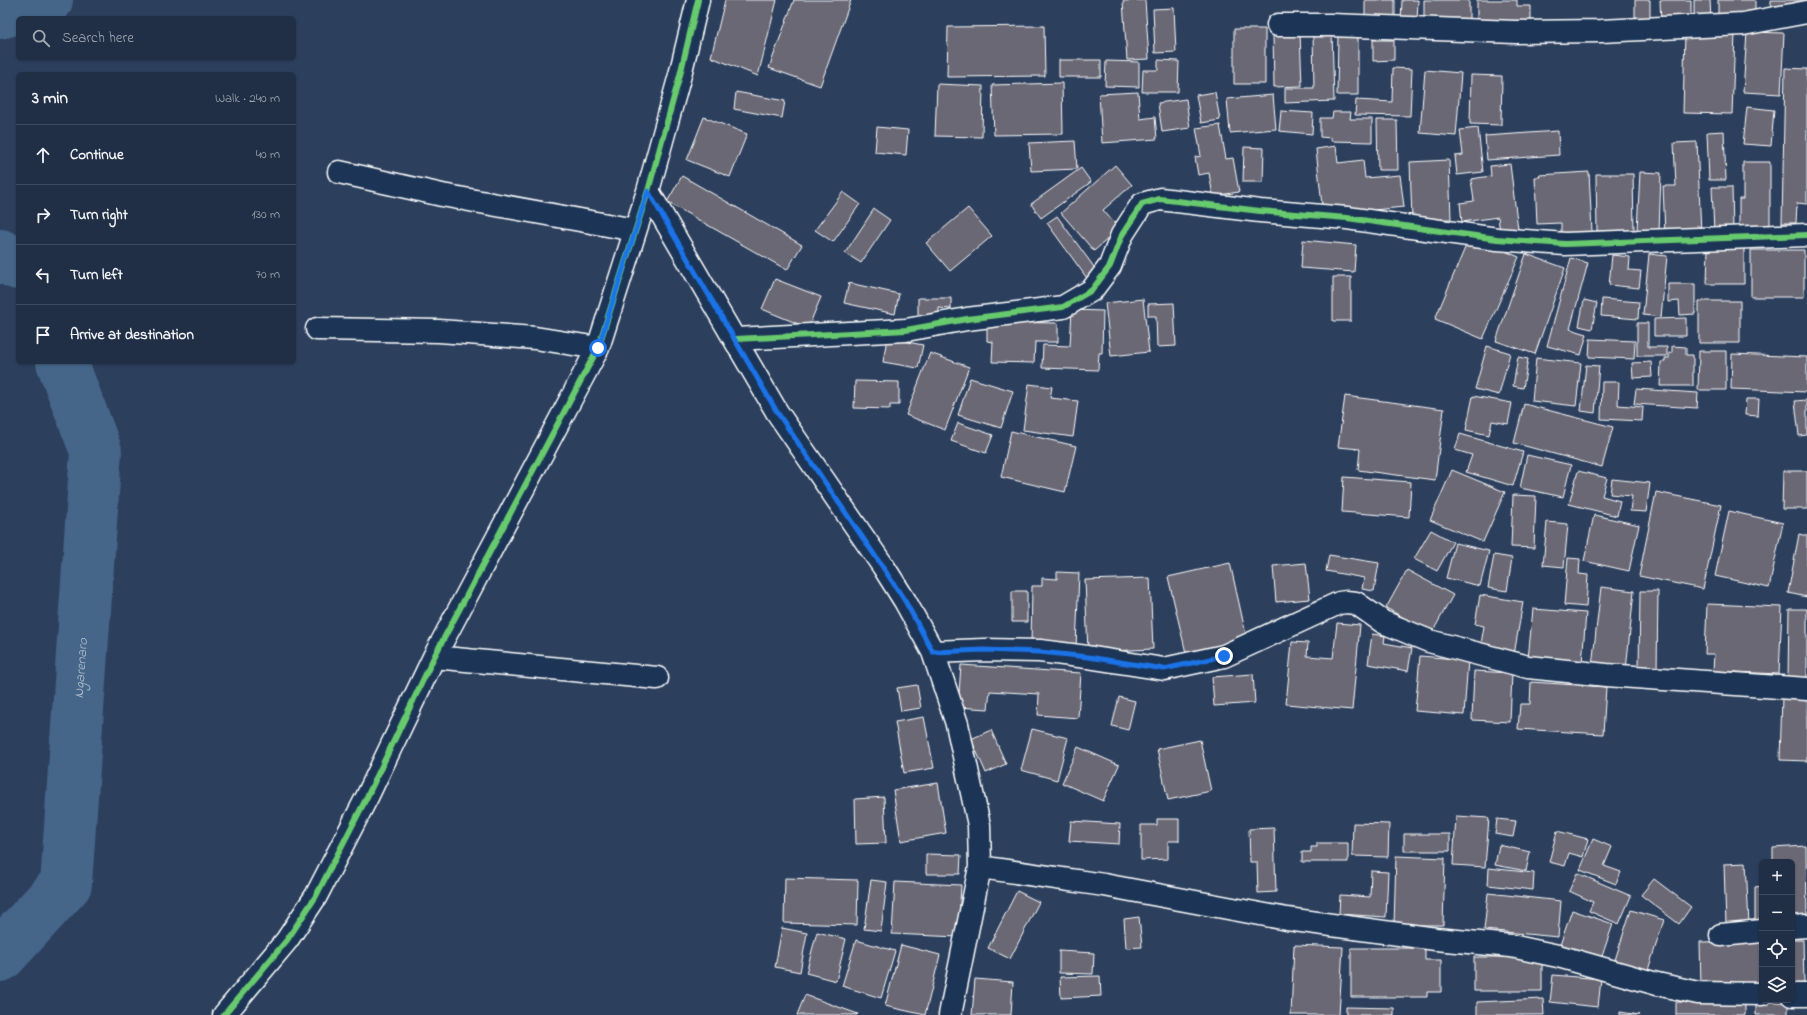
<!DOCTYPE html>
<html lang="en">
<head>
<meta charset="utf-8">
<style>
	:root { --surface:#212f46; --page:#2d3b51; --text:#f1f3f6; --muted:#a2a9b3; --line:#3e4a5f }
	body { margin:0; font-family:"Indie Flower",sans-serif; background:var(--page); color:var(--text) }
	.controls { position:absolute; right:12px; bottom:12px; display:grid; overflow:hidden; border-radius:6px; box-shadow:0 1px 3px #0004 }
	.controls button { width:36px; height:36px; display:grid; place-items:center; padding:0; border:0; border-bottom:1px solid var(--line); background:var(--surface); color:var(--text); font:20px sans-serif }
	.stop { position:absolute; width:12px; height:12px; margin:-9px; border:3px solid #1a73e8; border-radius:50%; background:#fff }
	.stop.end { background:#1a73e8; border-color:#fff; box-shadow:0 1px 4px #0008 }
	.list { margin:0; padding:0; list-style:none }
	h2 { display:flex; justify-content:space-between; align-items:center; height:52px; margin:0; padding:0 16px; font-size:17px }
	h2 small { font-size:13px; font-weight:400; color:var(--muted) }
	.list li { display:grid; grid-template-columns:26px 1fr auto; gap:12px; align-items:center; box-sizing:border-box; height:60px; padding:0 16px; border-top:1px solid var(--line) }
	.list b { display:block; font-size:15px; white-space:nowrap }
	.list em { font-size:13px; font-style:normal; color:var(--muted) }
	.icon { flex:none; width:22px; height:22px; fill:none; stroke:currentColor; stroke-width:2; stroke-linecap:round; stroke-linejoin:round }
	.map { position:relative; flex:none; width:1807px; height:1015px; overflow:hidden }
	.search { position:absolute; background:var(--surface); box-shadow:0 1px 3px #0004; left:16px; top:16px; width:280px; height:44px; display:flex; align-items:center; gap:10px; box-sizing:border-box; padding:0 14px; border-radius:6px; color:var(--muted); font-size:15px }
	.panel { position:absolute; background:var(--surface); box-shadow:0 1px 3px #0004; left:16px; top:72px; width:280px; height:292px; border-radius:6px }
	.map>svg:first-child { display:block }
</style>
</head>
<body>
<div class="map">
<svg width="1807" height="1015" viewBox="0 0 1807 1015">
	<rect width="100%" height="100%" fill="#2c3f5d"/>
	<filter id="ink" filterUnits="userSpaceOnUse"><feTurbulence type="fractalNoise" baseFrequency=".025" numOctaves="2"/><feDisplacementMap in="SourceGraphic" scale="8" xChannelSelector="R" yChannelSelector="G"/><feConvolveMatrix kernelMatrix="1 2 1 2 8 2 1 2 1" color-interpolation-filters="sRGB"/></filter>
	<g filter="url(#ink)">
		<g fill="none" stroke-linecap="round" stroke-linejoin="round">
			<!-- river -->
			<g stroke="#446589" stroke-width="52">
				<path d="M0 13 47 0"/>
				<path d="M0 255 18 264"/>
				<path id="s1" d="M0 956 66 884 96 451 62 362"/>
			</g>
		</g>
		<!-- building -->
		<path fill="#6a6874" stroke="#fff" d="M725 0H777L758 76 711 57Z
			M794 0H851L820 86 769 68Z
			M1145 0 1149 59 1127 60 1123 1Z
			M1365 0H1395V20H1365Z
			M1402 0H1418L1417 23H1401Z
			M1424 0H1469V25H1424Z
			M1477 0H1517V6H1531V26H1477Z
			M1635 0H1650V21H1635Z
			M1660 0H1691V22L1661 23Z
			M1694 0H1710L1711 22 1694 23Z
			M1718 0H1755V16H1718Z
			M1771 0H1807V5L1771 6Z
			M1174 8 1176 52 1155 53 1153 9Z
			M1044 26 1045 76 947 77 948 27Z
			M1234 29H1265V84H1234Z
			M1685 31 1735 33 1732 114 1683 113Z
			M1747 32 1784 33 1781 94 1743 92Z
			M1300 33 1302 86 1274 87 1273 34Z
			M1313 33H1332L1334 101 1285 103V88H1314Z
			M1338 34H1358V95H1337Z
			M1373 40H1394V60L1373 61Z
			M1059 60H1101V77H1059Z
			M1158 60 1179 61 1178 92H1142L1143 70H1158Z
			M1106 61 1139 62V87L1105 86Z
			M1393 68 1412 69 1410 116 1355 115 1356 100 1392 102Z
			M1785 68 1807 69V204L1797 203 1796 223H1782Z
			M1425 70 1461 73 1456 136 1420 133Z
			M1471 75 1502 76 1501 125 1470 124Z
			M1062 83 1063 134 994 135 992 85Z
			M937 84 983 86 982 137 935 136Z
			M736 92 785 101 782 118 734 109Z
			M1138 92 1140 119 1155 117 1157 139 1102 143 1099 94Z
			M1215 92 1220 120 1201 123 1196 95Z
			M1273 95 1276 129 1230 133 1227 99Z
			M1186 99 1190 128 1162 132 1158 103Z
			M1747 107 1774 110 1771 146 1743 144Z
			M1281 111 1313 113 1312 134 1279 131Z
			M1333 112H1351L1350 119H1372V142L1331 141V138L1320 137V118H1332Z
			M704 117 747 134 730 177 687 160Z
			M1377 120H1397L1398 170H1378Z
			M1220 125 1226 159 1233 158 1239 192 1213 196 1209 173 1198 175 1195 157 1201 156 1196 128Z
			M877 127 908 130 906 155 875 152Z
			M1478 128 1483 172 1457 175 1455 156 1463 155 1460 130Z
			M1558 131 1559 155 1487 160 1485 136Z
			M1724 131 1726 180H1709L1707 132Z
			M1075 141 1077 169 1031 171 1029 143Z
			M1697 142 1701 233 1665 234 1663 186H1676L1674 143Z
			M1336 146 1338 163 1363 160 1365 178 1400 175 1404 207 1323 215 1316 149Z
			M1244 147 1264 148 1263 182H1243Z
			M1449 160 1451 219 1412 220 1410 162Z
			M1743 162H1770V229L1739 230V199H1743Z
			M1510 164 1518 229 1500 232 1498 217 1462 222 1460 203 1474 201 1471 179 1491 176 1490 166Z
			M1115 165 1132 185 1103 210 1119 229 1094 251 1061 213Z
			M1081 168 1091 182 1041 218 1031 204Z
			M1589 172 1592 232 1561 234V223L1537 224 1535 177H1540L1539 175Z
			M1640 172 1661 173 1659 231 1637 230Z
			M1596 174H1633L1634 231H1597Z
			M682 176 802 245 787 270 667 202Z
			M1712 187H1732L1733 231 1714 232Z
			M843 192 860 204 833 242 815 230Z
			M968 208 992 236 950 271 926 243Z
			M874 209 890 220 861 263 845 253Z
			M1057 216 1099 274 1089 281 1047 223Z
			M1470 236 1519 257 1483 339 1435 319Z
			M1303 240 1356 245 1354 272 1301 268Z
			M1708 248H1744V284H1707Z
			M1751 250H1804V297H1751Z
			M1526 254 1565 268 1535 354 1496 341Z
			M1649 254 1667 256 1661 317 1643 315Z
			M1612 255 1630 257 1629 270 1641 271 1639 288 1609 285Z
			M1571 258 1588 263 1570 329 1587 334 1581 355 1547 346Z
			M1333 277H1351V321H1333Z
			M775 279 821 297 808 328 762 309Z
			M849 283 899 294 895 314 844 303Z
			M1668 284H1695V314L1680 315 1679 301 1668 302Z
			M918 298H951V309L939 308V320H918Z
			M1143 299 1149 352 1111 356 1105 303Z
			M1602 299 1639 302 1638 319 1601 316Z
			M1584 300 1597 303 1592 329 1579 326Z
			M1699 301H1740V343H1699Z
			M1174 303 1176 346 1157 347 1156 316H1148V304Z
			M1072 310 1103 311 1102 353H1099L1098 370 1042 368 1043 345 1070 346Z
			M1686 318V336H1654V319Z
			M987 322 1058 323V342H1035L1034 363 992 362 993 342 987 341Z
			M1637 323H1648V347H1667V356H1637Z
			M887 338 923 345 918 368 883 362Z
			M1590 339 1635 341 1634 359 1589 357Z
			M1487 346 1510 353 1499 395 1475 389Z
			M1672 346 1686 347V355H1693V386H1660L1661 362H1665V358H1669V353H1672Z
			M1699 351H1726V390H1698Z
			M930 353 969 367 945 430 906 415Z
			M1732 354 1807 357V392L1731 389Z
			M1518 357 1528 359 1523 388 1513 386Z
			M1536 358 1581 363 1576 406 1532 401Z
			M1651 362 1652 377 1633 378 1632 363Z
			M1586 365 1599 366 1595 413 1581 411Z
			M970 378 1013 391 1001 428 958 415Z
			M855 381 899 382V405H890V409L854 408Z
			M1602 382H1619L1618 405 1643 407 1642 421 1601 419Z
			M1029 384 1052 387 1050 398 1078 401 1073 437 1023 430Z
			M1636 389 1698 393 1697 408 1634 404Z
			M1345 396 1444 409 1435 480 1358 470 1360 449 1338 447Z
			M1473 396 1512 403 1508 424 1492 421 1489 435 1466 430Z
			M1746 399H1759L1758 416 1745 415Z
			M1807 400V435L1799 436 1795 401Z
			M1524 404 1613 427 1602 467 1514 443Z
			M958 423 993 435 986 453 951 441Z
			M1011 431 1076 446 1065 492 1001 477Z
			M1460 434 1523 452 1513 486 1466 472 1472 455 1455 450Z
			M1527 455 1571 465 1563 497 1520 488Z
			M1452 470 1505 492 1483 542 1430 520Z
			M1578 471 1607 478 1602 496 1620 501 1617 516 1569 504Z
			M1783 471H1807V509H1782Z
			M1344 477 1411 482 1409 517 1342 512Z
			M1612 479 1650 483 1646 512 1630 511 1632 496 1610 494Z
			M1656 492 1721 505 1703 589 1639 576Z
			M1513 495 1536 496 1534 548 1511 547Z
			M1729 511 1783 523 1769 588 1715 576Z
			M1594 515 1639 525 1629 571 1584 561Z
			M1547 522 1568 524 1564 567 1543 565Z
			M1431 530 1453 542 1437 571 1414 559Z
			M1799 534 1807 536V597L1788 593Z
			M1455 543 1489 551 1480 586 1446 578Z
			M1329 555 1379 563 1374 591 1362 589 1364 578 1326 571Z
			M1494 555 1512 558 1507 591 1488 588Z
			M1568 558 1580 559 1579 574 1588 575 1586 607 1564 605Z
			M1230 563 1247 639 1186 653 1168 577Z
			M1306 563 1310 599 1276 602 1273 566Z
			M1407 570 1453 595 1432 633 1386 608Z
			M1057 572 1079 573 1076 648 1031 646 1032 586H1042V578L1057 579Z
			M1150 578 1153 649 1088 652 1085 580Z
			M1601 587 1634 591 1626 670 1592 666Z
			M1012 591H1027V622H1012Z
			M1640 591H1658L1657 672H1639Z
			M1480 595 1523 602 1514 655 1480 650 1484 626 1475 624Z
			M1707 604 1782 607 1779 674 1713 671 1714 654H1705Z
			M1533 609 1586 613 1582 663 1528 659Z
			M1789 609H1807V679L1788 678Z
			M1337 623 1360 625 1352 710 1286 704 1292 642 1308 643 1307 656 1333 658Z
			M1372 634 1385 636 1384 643 1412 648 1408 671 1368 664Z
			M1420 656 1468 660 1464 715 1415 711Z
			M961 665 1081 673 1078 718 1038 715 1039 694 990 691 988 709 958 707Z
			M1474 671 1512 673 1510 722 1472 720Z
			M1253 674 1255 703 1214 706 1212 677Z
			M1531 682 1606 687 1603 734 1518 729 1520 704H1530Z
			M917 685 921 708 901 711 897 688Z
			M1782 696H1807V761L1780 760Z
			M1119 697 1135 701 1128 730 1112 726Z
			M924 717 934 768 904 773 895 722Z
			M1032 729 1068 738 1057 780 1021 770Z
			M991 730 1006 764 986 773 971 739Z
			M1200 740 1211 791 1168 800 1157 749Z
			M1078 747 1119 765 1103 801 1062 783Z
			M938 783 946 833 901 841 893 790Z
			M884 797 886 843 856 844 855 799Z
			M1456 816 1489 818 1485 867 1453 865Z
			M1157 819H1179V841H1168V859L1141 860V825H1157Z
			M1497 819 1516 821 1513 837 1495 834Z
			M1071 821 1120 824 1119 844 1069 841Z
			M1353 823 1389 824 1388 857 1352 856Z
			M1274 828 1276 892 1258 893 1257 862H1250L1249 829Z
			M1557 831 1588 839 1583 857 1569 853 1565 866 1549 862Z
			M1404 834H1450V851H1404Z
			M1593 839 1612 847 1604 866 1621 872 1616 884 1580 870Z
			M1317 843H1348V862H1302V852H1311V847H1317Z
			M1499 845 1530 852 1526 871 1495 865Z
			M1806 846 1807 921 1792 922V862H1773V848Z
			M926 854 961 855 960 874H926Z
			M1396 856 1445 858 1443 925H1394Z
			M1746 863 1749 925 1726 926 1724 864Z
			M1489 868 1534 873 1533 890 1488 885Z
			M1371 871 1388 872 1386 917 1339 914 1340 895 1370 897Z
			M1577 873 1631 896 1619 924 1589 911 1593 902 1569 891Z
			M785 878 858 880 857 925 784 923Z
			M1654 879 1691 907 1679 924 1641 895Z
			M871 880 887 882 881 931 864 929Z
			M895 882 961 885 958 937 892 934Z
			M1762 886V921H1755V887Z
			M1017 891 1039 902 1010 959 988 948Z
			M1488 893 1561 901 1558 937 1484 930Z
			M1572 910 1613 924 1601 959 1560 945Z
			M1631 910 1664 920 1647 973 1614 963Z
			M1139 917 1142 947 1126 948 1124 919Z
			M782 928 807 933 800 972 775 967Z
			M817 932 846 939 836 981 806 973Z
			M856 940 895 951 881 998 842 986Z
			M1792 940H1803L1804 984 1792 985Z
			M1762 941V985L1701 987 1700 942Z
			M901 945 940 955 925 1015 885 1006Z
			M1294 945 1343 947 1339 1015H1291Z
			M1351 948H1425V960H1441V992H1427V997H1351Z
			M1059 951 1094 953 1093 974 1059 973Z
			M1474 957H1542V991H1474Z
			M1553 975 1601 979 1598 1007 1550 1002Z
			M1100 976 1101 996 1061 998 1060 977Z
			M975 979 1013 982 1011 1015H972Z
			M805 995 858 1014 857 1015H797Z
			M1543 999 1544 1015H1477V1002Z
			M1756 1001 1788 1003V1015H1756Z
			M1676 1002 1745 1003V1015H1676Z
			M1346 1007 1394 1008V1015H1346Z
			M1620 1012 1639 1015H1620Z"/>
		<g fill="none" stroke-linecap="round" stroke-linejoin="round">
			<defs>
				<path id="minor" d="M1278 25H1331L1515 32 1601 31 1743 24 1807 12
					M339 172 442 195 635 230
					M648 191 777 412 883 566 905 601 933 652 957 724 979 825 980 867 950 1015
					M317 329 439 331 535 338 598 348
					M736 339 906 330 967 319 1063 307 1092 290 1110 266 1122 235 1142 204 1160 199 1260 211 1347 218 1497 239 1565 244 1807 235
					M933 652 984 650 1040 651 1087 657 1164 669 1224 656 1339 603 1346 602 1356 603 1383 622 1429 641 1528 667 1606 675 1807 689
					M434 657 657 678
					M980 867 1104 885 1287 919 1436 939 1511 946 1558 956 1657 984 1698 993 1762 994
					M1792 927 1807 926
					M1721 935 1762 931
					M1792 995H1807
					M224 1015 287 940 316 896 367 797 434 657 598 348 648 191 680 75 698 0"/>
			</defs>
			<!-- minor casing -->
			<use href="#minor" stroke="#fff" stroke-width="25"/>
			<!-- minor -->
			<use href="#minor" stroke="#1d3557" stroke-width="22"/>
			<defs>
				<path id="cycleway" d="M736 339 906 330 967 319 1063 307 1092 290 1110 266 1122 235 1142 204 1160 199 1260 211 1347 218 1497 239 1565 244 1807 235
					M224 1015 287 940 316 896 367 797 434 657 598 348 648 191 680 75 698 0"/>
			</defs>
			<!-- cycleway casing -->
			<use href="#cycleway" stroke="#1d3557" stroke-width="8"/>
			<!-- cycleway -->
			<use href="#cycleway" stroke="#67ca6e" stroke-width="6"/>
		</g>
	</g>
	<g fill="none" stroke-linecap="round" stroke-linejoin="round" filter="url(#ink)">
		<!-- route -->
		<path stroke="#1a73e8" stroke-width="5" d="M598 348 648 191 777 412 882 566 905 601 933 652 984 650 1040 652 1088 657 1164 669 1224 656"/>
	</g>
	<g text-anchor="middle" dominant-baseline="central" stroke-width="4" stroke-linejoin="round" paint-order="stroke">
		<!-- water labels -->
		<g font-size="14" font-style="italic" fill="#b4c1d0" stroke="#1d3557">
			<text stroke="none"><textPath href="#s1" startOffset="314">Ngarenaro</textPath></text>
		</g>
	</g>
</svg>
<div class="controls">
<button>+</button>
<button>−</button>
<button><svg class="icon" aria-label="locate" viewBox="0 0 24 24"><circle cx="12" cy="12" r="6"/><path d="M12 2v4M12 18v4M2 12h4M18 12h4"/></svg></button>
<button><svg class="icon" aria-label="layers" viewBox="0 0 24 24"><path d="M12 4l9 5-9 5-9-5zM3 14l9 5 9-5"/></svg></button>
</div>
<div class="stop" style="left:598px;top:348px"></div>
<div class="stop end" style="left:1224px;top:656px"></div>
<div class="search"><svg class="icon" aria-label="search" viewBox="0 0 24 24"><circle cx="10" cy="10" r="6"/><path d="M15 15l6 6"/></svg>Search here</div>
<section class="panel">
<h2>3 min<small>Walk · 240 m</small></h2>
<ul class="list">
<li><svg class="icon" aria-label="ahead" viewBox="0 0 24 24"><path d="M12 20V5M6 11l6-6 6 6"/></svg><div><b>Continue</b></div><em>40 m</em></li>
<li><svg class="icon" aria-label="right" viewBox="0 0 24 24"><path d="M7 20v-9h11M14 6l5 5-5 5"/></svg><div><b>Turn right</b></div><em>130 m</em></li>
<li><svg class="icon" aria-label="left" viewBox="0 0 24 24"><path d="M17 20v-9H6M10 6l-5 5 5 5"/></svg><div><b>Turn left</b></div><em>70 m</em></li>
<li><svg class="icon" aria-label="arrive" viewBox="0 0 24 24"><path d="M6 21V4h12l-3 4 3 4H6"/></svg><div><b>Arrive at destination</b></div></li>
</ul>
</section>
</div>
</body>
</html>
